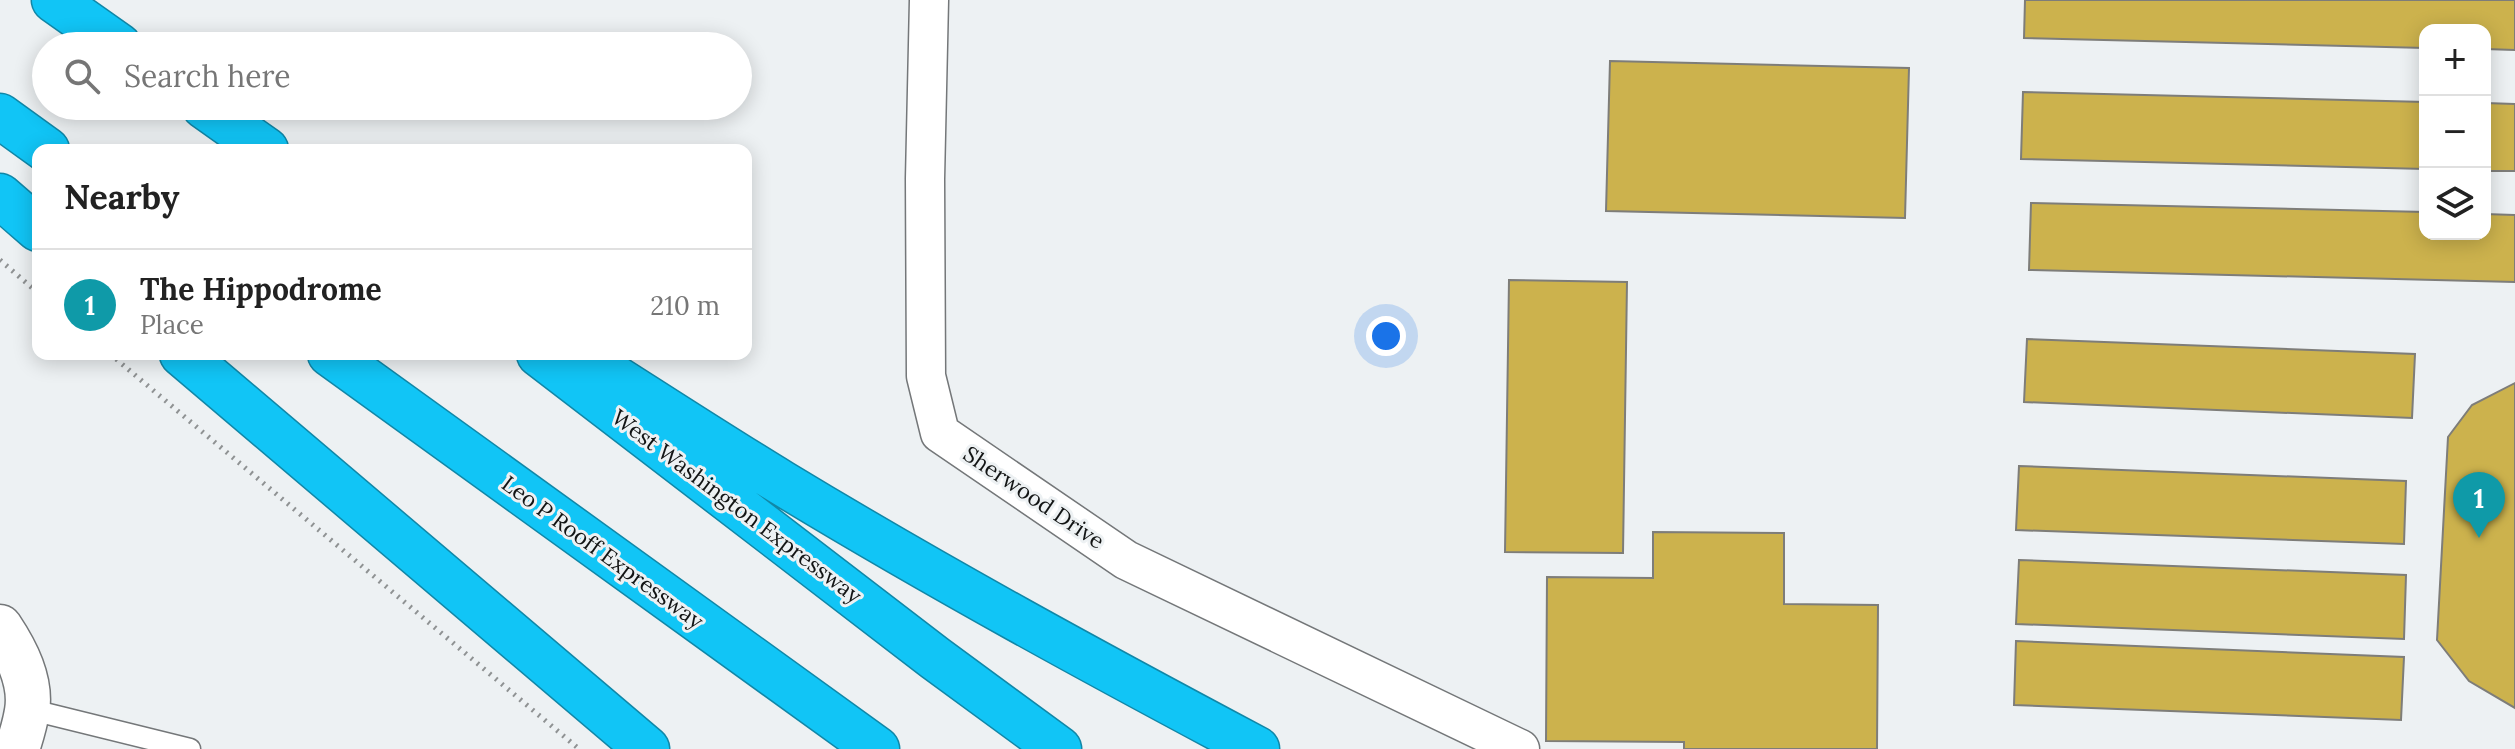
<!DOCTYPE html>
<html lang="en">
<head>
<meta charset="utf-8">
<style>
	:root { --surface:#fff; --page:#f6f6f6; --text:#222; --muted:#767676; --line:#e0e0e0; --accent:#8d781d }
	body { margin:0; font-family:Lora,serif; background:var(--page); color:var(--text) }
	.controls { position:absolute; right:24px; top:24px; display:grid; overflow:hidden; border-radius:16px; box-shadow:0 4px 20px #0003 }
	.controls button { width:72px; height:72px; display:grid; place-items:center; padding:0; border:0; border-bottom:2px solid var(--line); background:var(--surface); color:var(--text); font:40px sans-serif }
	.you { position:absolute; left:1386px; top:336px; width:28px; height:28px; margin:-20px; border:6px solid #fff; border-radius:50%; background:#1a73e8; box-shadow:0 0 0 12px #1a73e833 }
	.badge { display:grid; place-items:center; width:52px; height:52px; border-radius:50%; background:var(--accent); color:#fff; font-size:26px; font-weight:700 }
	.pin { position:absolute; translate:-50% -66px; filter:drop-shadow(0 2px 4px #0008) }
	.pin::after { content:''; position:absolute; top:42px; width:28px; height:24px; background:inherit; clip-path:polygon(0 0,100% 0,50% 100%) }
	.list { margin:0; padding:0; list-style:none }
	h2 { display:flex; justify-content:space-between; align-items:center; height:104px; margin:0; padding:0 32px; font-size:34px }
	h2 small { font-size:26px; font-weight:400; color:var(--muted) }
	.list li { display:grid; grid-template-columns:52px 1fr auto; gap:24px; align-items:center; box-sizing:border-box; height:112px; padding:0 32px; border-top:2px solid var(--line) }
	.list b { display:block; font-size:30px; white-space:nowrap }
	.list p { margin:0; font-size:26px; white-space:nowrap; color:var(--muted) }
	.list em { font-size:26px; font-style:normal; color:var(--muted) }
	.icon { flex:none; width:44px; height:44px; fill:none; stroke:currentColor; stroke-width:2; stroke-linecap:round; stroke-linejoin:round }
	.map { position:relative; flex:none; width:2515px; height:749px; overflow:hidden }
	.search { position:absolute; background:var(--surface); box-shadow:0 4px 20px #0003; left:32px; top:32px; width:720px; height:88px; display:flex; align-items:center; gap:20px; box-sizing:border-box; padding:0 28px; border-radius:44px; color:var(--muted); font-size:30px }
	.panel { position:absolute; background:var(--surface); box-shadow:0 4px 20px #0003; left:32px; top:144px; width:720px; height:216px; border-radius:16px }
	.map>svg:first-child { display:block }
</style>
</head>
<body>
<div class="map">
<svg width="2515" height="749" viewBox="0 0 2515 749">
	<rect width="100%" height="100%" fill="#edf1f3"/>
	<!-- building -->
	<path fill="#ccb24d" stroke="#7e7d79" stroke-width="2" d="M2025 0H2515V50L2485 49V30H2425V48L2024 38Z
		M1610 61 1909 68 1905 218 1606 211Z
		M2023 92 2425 102V169L2021 159Z
		M2485 103 2515 104V171H2485Z
		M2031 203 2425 212V234H2485V214L2515 215V282L2029 270Z
		M1509 280 1627 282 1623 553 1505 552Z
		M2027 339 2415 354 2412 418 2024 402Z
		M2515 383V708L2469 681 2437 640 2448 437 2472 405Z
		M2019 466 2406 481 2404 544 2016 530Z
		M1653 532 1784 533V604L1878 605 1877 749H1684V742L1546 741 1547 577 1653 578Z
		M2019 560 2406 575 2404 639 2016 624Z
		M2016 641 2404 657 2401 720 2014 705Z"/>
	<g fill="none" stroke-linecap="round" stroke-linejoin="round">
		<defs>
			<path id="service" d="M28 709 190 749"/>
			<path id="minor" d="M929 0 925 179 926 376 940 433 1126 560 1520 749"/>
			<path id="secondary" d="M0 627C16 651 32 681 27 711 25 724 21 737 17 749"/>
			<path id="motorway" d="M54 0 119 46
				M204 106 266 150
				M0 116 47 150
				M0 196 38 229
				M182 354 647 749
				M330 354 877 749
				M539 354 935 658 1059 749
				M578 354C646 397 713 441 782 483 937 577 1097 664 1257 749"/>
		</defs>
		<!-- service casing -->
		<use href="#service" stroke="#747779" stroke-width="23"/>
		<!-- minor casing -->
		<use href="#minor" stroke="#747779" stroke-width="41"/>
		<!-- secondary casing -->
		<use href="#secondary" stroke="#747779" stroke-width="47"/>
		<!-- motorway casing -->
		<use href="#motorway" stroke="#1187a7" stroke-width="47"/>
		<!-- path -->
		<path stroke="#8f9293" stroke-width="5" stroke-dasharray="2 6" stroke-linecap="butt" d="M0 260 38 293
			M110 354 579 749"/>
		<!-- service -->
		<use href="#service" stroke="#fff" stroke-width="20"/>
		<!-- minor -->
		<use href="#minor" stroke="#fff" stroke-width="38"/>
		<!-- secondary -->
		<use href="#secondary" stroke="#fff" stroke-width="44"/>
		<!-- motorway -->
		<use href="#motorway" stroke="#11c5f6" stroke-width="44"/>
	</g>
	<g text-anchor="middle" dominant-baseline="central" stroke-width="6" stroke-linejoin="round" paint-order="stroke">
		<!-- street labels -->
		<g font-size="22" fill="#121414" stroke="#edf1f3">
			<text transform="translate(1034 497) rotate(34)">Sherwood Drive</text>
			<text transform="translate(737 506) rotate(37)">West Washington Expressway</text>
			<text transform="translate(603 552) rotate(36)">Leo P Rooff Expressway</text>
		</g>
	</g>
</svg>
<div class="controls">
<button>+</button>
<button>−</button>
<button><svg class="icon" aria-label="layers" viewBox="0 0 24 24"><path d="M12 4l9 5-9 5-9-5zM3 14l9 5 9-5"/></svg></button>
</div>
<div class="you"></div>
<div class="pin badge" style="left:2479px;top:538px;background:#0f9aa8">1</div>
<div class="search"><svg class="icon" aria-label="search" viewBox="0 0 24 24"><circle cx="10" cy="10" r="6"/><path d="M15 15l6 6"/></svg>Search here</div>
<section class="panel">
<h2>Nearby<small></small></h2>
<ul class="list">
<li><span class="badge" style="background:#0f9aa8">1</span><div><b>The Hippodrome</b><p>Place</p></div><em>210 m</em></li>
</ul>
</section>
</div>
</body>
</html>
